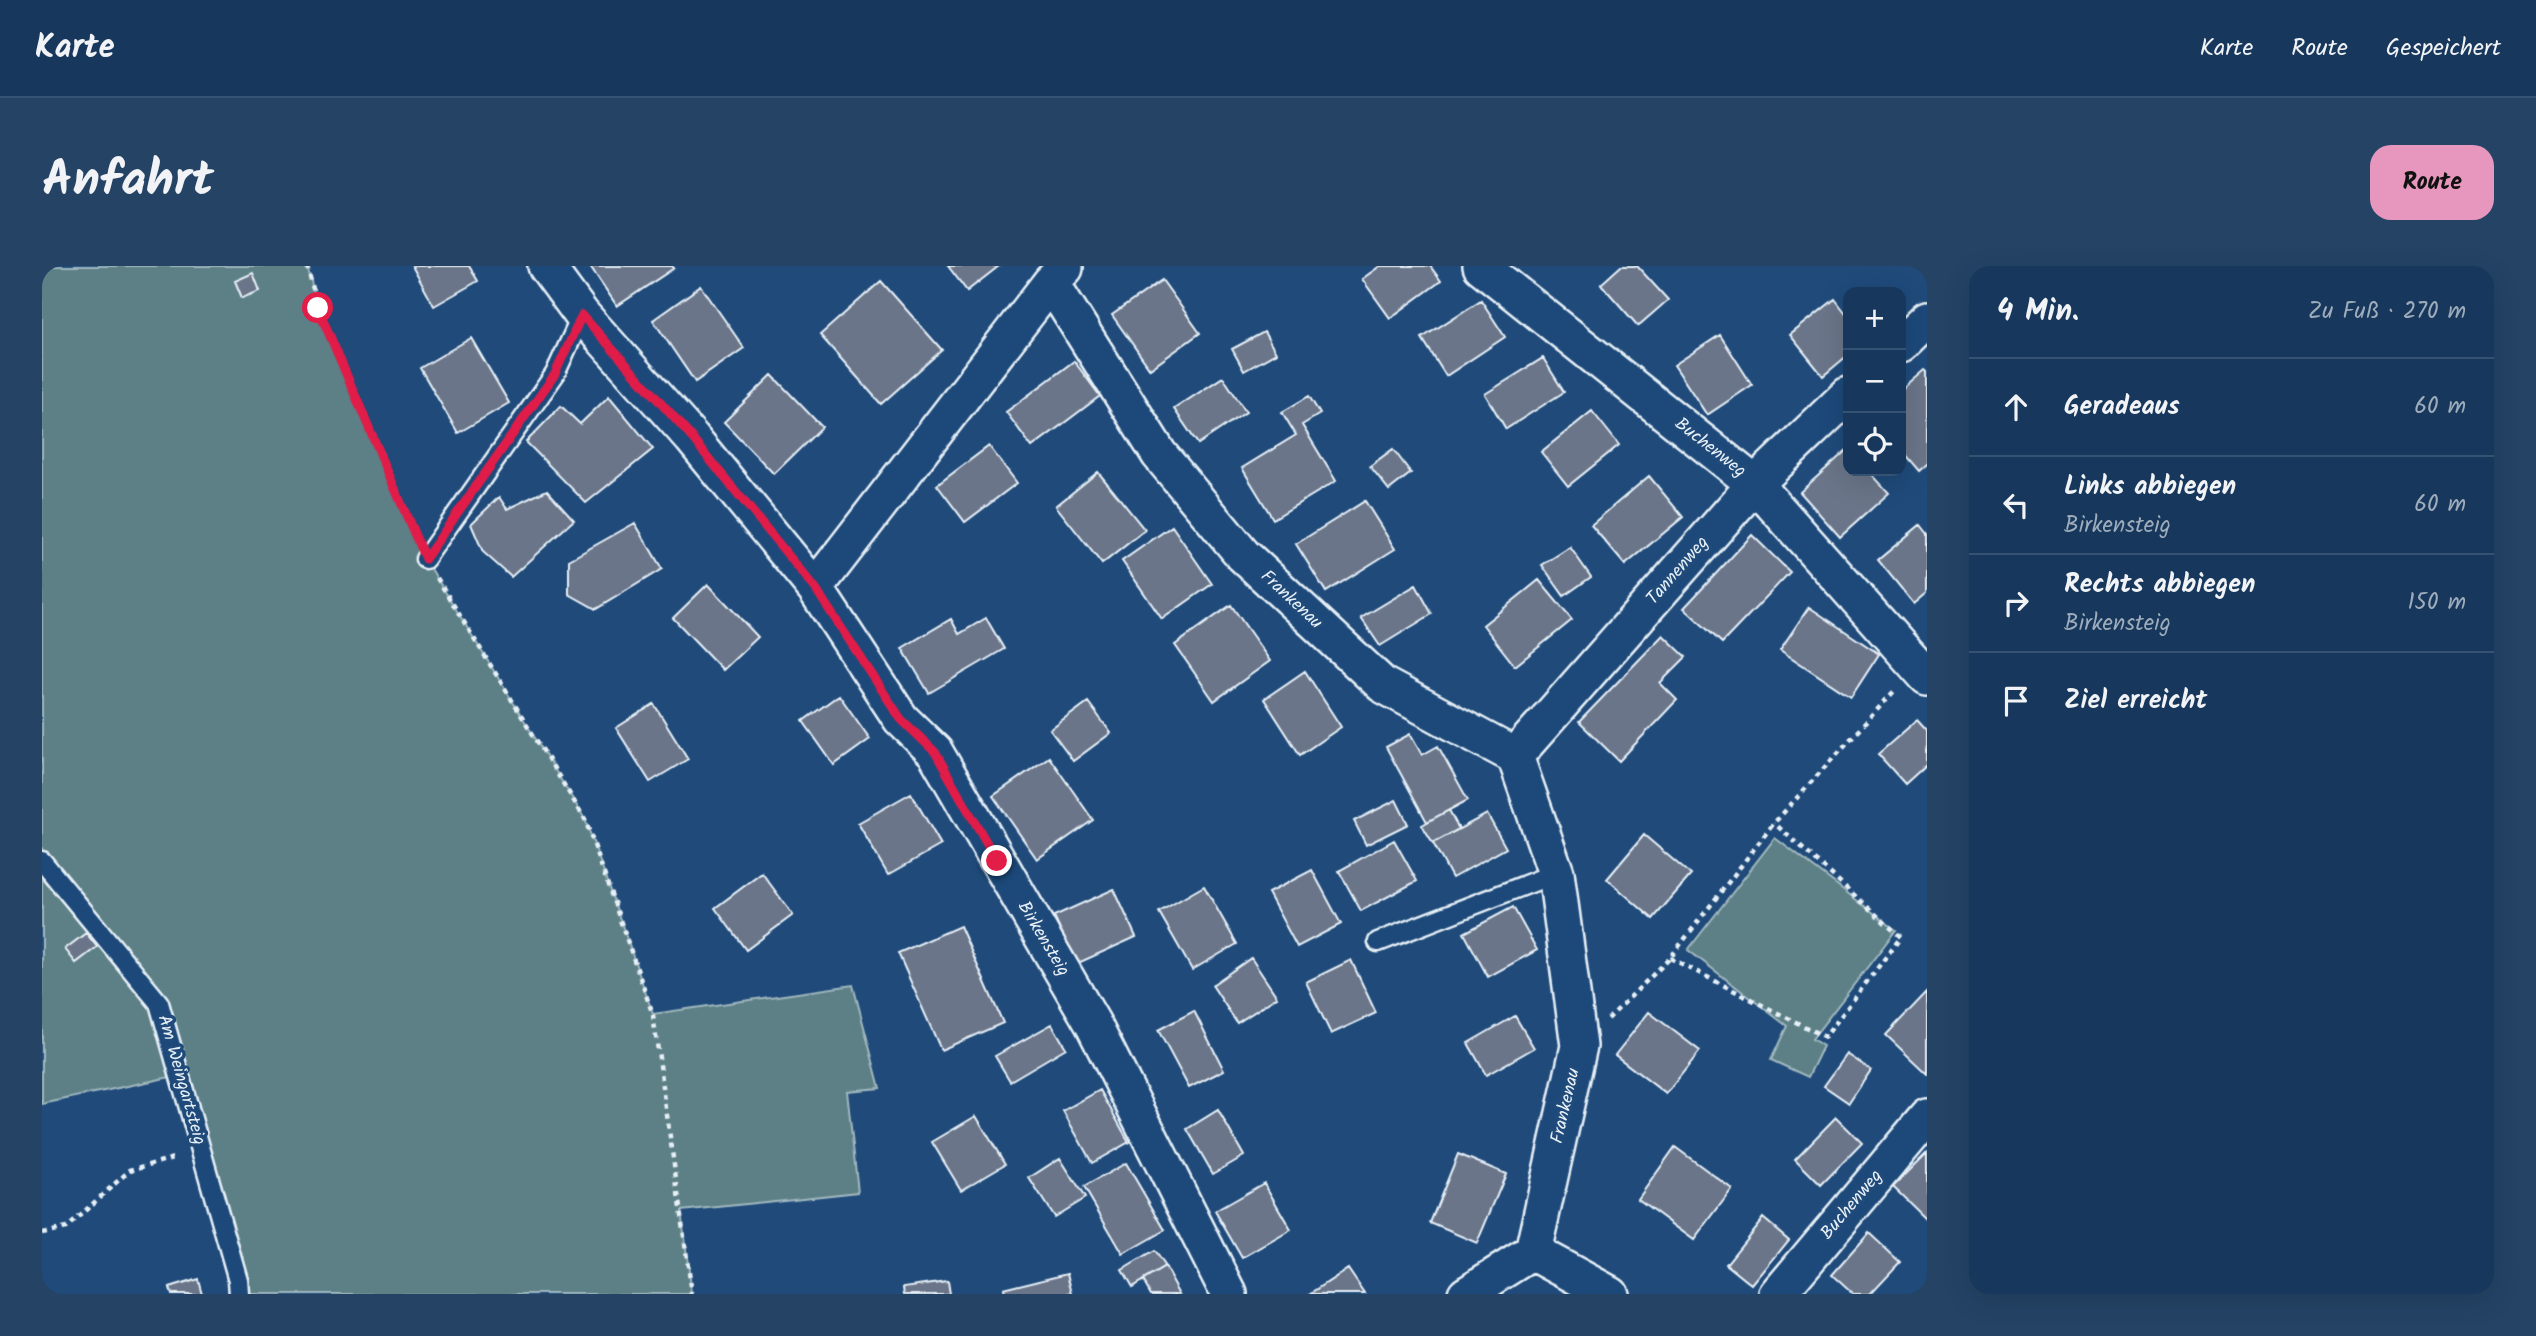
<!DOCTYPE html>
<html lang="de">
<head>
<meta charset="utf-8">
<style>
	:root { --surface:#17385c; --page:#244365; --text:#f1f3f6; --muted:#9eacbb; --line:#365272; --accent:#e797bd }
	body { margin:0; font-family:Kalam,sans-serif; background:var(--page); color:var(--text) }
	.controls { position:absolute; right:21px; top:21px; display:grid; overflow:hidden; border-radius:14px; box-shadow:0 7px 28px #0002 }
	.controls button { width:63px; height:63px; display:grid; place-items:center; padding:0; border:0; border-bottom:2px solid var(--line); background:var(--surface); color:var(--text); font:35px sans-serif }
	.stop { position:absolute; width:21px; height:21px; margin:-16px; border:5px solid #e11d48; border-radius:50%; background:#fff }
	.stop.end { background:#e11d48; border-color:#fff; box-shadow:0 2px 7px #0008 }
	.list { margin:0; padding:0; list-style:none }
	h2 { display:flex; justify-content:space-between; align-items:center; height:91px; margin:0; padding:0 28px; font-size:30px }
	h2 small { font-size:23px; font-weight:400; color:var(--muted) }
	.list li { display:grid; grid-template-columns:46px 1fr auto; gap:21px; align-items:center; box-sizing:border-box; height:98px; padding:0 28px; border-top:2px solid var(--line) }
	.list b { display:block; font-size:26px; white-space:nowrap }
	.list p { margin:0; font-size:23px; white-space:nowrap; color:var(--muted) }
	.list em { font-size:23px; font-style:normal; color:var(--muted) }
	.icon { flex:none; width:38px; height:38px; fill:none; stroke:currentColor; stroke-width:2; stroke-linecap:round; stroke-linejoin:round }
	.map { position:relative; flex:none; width:1885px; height:1028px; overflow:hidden; border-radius:21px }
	header { display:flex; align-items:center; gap:42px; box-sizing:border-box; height:98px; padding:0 35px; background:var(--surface); border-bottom:2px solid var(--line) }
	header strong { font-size:33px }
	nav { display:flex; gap:38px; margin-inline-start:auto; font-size:24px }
	.intro { display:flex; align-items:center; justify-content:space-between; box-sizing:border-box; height:168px; padding:0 42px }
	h1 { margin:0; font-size:49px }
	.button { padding:18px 32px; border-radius:21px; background:var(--accent); color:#111; font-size:24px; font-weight:700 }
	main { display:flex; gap:42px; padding:0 42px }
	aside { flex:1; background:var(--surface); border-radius:21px; box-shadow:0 7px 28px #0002 }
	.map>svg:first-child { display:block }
</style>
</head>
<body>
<header>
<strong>Karte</strong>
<nav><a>Karte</a><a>Route</a><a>Gespeichert</a></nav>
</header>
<div class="intro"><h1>Anfahrt</h1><a class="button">Route</a></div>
<main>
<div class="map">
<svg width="1885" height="1028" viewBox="0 0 1885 1028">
	<rect width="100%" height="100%" fill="#1f4a7a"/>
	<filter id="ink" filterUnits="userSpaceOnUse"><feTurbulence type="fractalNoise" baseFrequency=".0143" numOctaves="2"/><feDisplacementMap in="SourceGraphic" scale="14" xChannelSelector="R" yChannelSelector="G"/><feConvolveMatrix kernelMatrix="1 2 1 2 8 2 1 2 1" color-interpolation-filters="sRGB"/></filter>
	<g filter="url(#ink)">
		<!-- green -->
		<path fill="#5b8086" stroke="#a2b8bf" stroke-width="2" d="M0 0H265L276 42 383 293 543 553 611 748 811 719 838 822 805 825 816 926 639 945 650 1028H197L138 809 0 838Z
			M1733 572 1854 664 1770 773 1781 780 1766 811 1729 794 1745 760 1646 684Z"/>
		<!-- building -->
		<path fill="#6a7489" stroke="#e8f1f8" stroke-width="2" d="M370 0H427L436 15 392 40Z
			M548 0H630L632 2 575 40Z
			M906 0H957L925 25Z
			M1338 0H1388L1399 15 1348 52 1320 13Z
			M1579 0H1595L1626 34 1596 60 1559 18Z
			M211 7 218 25 200 32 193 15Z
			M1120 14 1158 67 1108 103 1070 49Z
			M839 15 900 84 839 138 778 69Z
			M659 20 702 82 653 116 611 54Z
			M1793 33 1806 50V89L1781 110 1748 69Z
			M1439 34 1463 71 1404 110 1380 72Z
			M1222 66 1234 87 1202 105 1190 83Z
			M1678 69 1710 119 1665 149 1632 99Z
			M429 72 467 137 416 167 378 102Z
			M1501 92 1522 126 1464 163 1443 128Z
			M1032 95 1058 130 990 181 964 146Z
			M1883 104 1885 106V198L1877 205 1859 184V125Z
			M730 109 780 161 732 208 682 156Z
			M1181 111 1204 146 1156 178 1132 143Z
			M567 130 611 183 544 237 484 176 519 140 538 158Z
			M1267 130 1278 148 1260 159 1294 215 1231 253 1200 202 1254 169 1240 146Z
			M1550 145 1577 179 1526 220 1499 186Z
			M947 180 975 217 923 256 895 219Z
			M1351 183 1369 207 1347 224 1328 200Z
			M1806 183V205H1827L1847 227 1798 271 1758 226Z
			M1056 206 1103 264 1060 298 1014 240Z
			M1607 210 1641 251 1583 299 1549 259Z
			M505 224 532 254 469 311 441 286 429 258 457 231 465 243Z
			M1323 235 1353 283 1284 326 1254 278Z
			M593 257 620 303 554 343 527 328V294Z
			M1878 259 1885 268V327L1872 338 1836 294Z
			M1130 260 1170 318 1120 353 1080 295Z
			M1710 269 1748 306 1680 377 1642 342Z
			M1528 281 1549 311 1522 330 1500 299Z
			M1497 314 1530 354 1473 400 1441 359Z
			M666 318 716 371 681 404 631 352Z
			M1374 319 1390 348 1338 380 1319 352Z
			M1189 339 1228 395 1172 435 1133 379Z
			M1767 341 1837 388 1809 431 1738 384Z
			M944 352 962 383 887 427 860 382 909 353 917 368Z
			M1621 369 1644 391 1618 417 1635 434 1577 495 1537 456Z
			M1263 405 1299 461 1258 489 1222 433Z
			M797 429 828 473 792 499 761 455Z
			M1046 436 1069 467 1031 495 1008 464Z
			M612 438 646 493 608 516 574 462Z
			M1875 454 1885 465V498L1863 518 1836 488Z
			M1368 468 1380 489 1396 480 1426 534 1385 556 1344 481Z
			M1007 491 1051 554 995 593 951 530Z
			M869 527 899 579 846 609 816 557Z
			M1354 534 1366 558 1324 579 1312 555Z
			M1407 544 1417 563 1391 577 1380 559Z
			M1445 548 1464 582 1410 612 1391 577Z
			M1602 569 1649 609 1611 653 1565 613Z
			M1352 574 1375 615 1319 645 1297 605Z
			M1270 604 1299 658 1255 681 1226 627Z
			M720 607 751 649 704 684 673 642Z
			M1162 620 1195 678 1150 704 1117 646Z
			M1072 623 1094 671 1034 698 1012 650Z
			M1471 641 1495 684 1446 711 1422 667Z
			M918 660 961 757 899 784 856 687Z
			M44 667 55 681 34 697 23 683Z
			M1209 692 1235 731 1195 757 1170 719Z
			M1309 694 1334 747 1289 768 1264 716Z
			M1885 726V808L1844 769Z
			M1152 745 1182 804 1147 822 1116 764Z
			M1607 746 1658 785 1624 828 1573 789Z
			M1473 750 1492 782 1444 809 1426 777Z
			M1010 758 1024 782 968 815 953 790Z
			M1805 788 1829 804 1807 837 1782 820Z
			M1058 824 1087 876 1050 897 1021 845Z
			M1176 844 1202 890 1171 908 1145 863Z
			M934 850 963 898 919 924 890 876Z
			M1794 851 1820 877 1779 919 1753 893Z
			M1633 881 1690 923 1652 974 1596 933Z
			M1885 887V953H1884L1851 921Z
			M1416 888 1464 908 1435 977 1388 957Z
			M1018 892 1043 932 1012 951 987 912Z
			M1084 897 1123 964 1081 988 1042 921Z
			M1222 917 1249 964 1200 992 1173 945Z
			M1721 952 1747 974 1710 1019 1684 998Z
			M1827 967 1858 996 1828 1028H1811L1790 1009Z
			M1112 985 1123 1001 1090 1021 1080 1004Z
			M1123 1001 1138 1028H1109L1101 1014Z
			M1306 1003 1323 1028H1268Z
			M1026 1007 1031 1028H962L961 1023Z
			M156 1013 160 1028H129L127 1022Z
			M905 1015 907 1028H863L862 1021Z"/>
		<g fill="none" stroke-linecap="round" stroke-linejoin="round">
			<defs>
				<path id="service" d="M383 293 513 108 540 49
					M0 595 117 737 196 1014 197 1028
					M1336 676 1514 607"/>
				<path id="minor" d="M504 0 540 49 650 172 773 322 859 453 893 486 1051 758 1187 1028
					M1439 0 1713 218 1885 411
					M1009 16 1117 188 1201 289 1341 419 1473 490 1514 607 1537 780 1491 986 1568 1028
					M1859 78 1885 53
					M773 322 1009 16 1023 2
					M1473 490 1713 218 1806 129
					M1424 1028 1491 986
					M1736 1028 1885 851"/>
			</defs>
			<!-- service casing -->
			<use href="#service" stroke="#e8f1f8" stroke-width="23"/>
			<!-- minor casing -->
			<use href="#minor" stroke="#e8f1f8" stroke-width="40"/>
			<!-- path -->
			<path stroke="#e8f1f8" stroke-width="4.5" stroke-dasharray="5 5" stroke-linecap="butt" d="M265 0 276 42 372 266
				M395 312 543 553 611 749 650 1028
				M1628 692 1783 771 1859 671 1732 557
				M1566 753 1628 692 1732 557 1854 423
				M0 967 24 962 88 904 135 891"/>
			<!-- service -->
			<use href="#service" stroke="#1f4a7a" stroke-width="18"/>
			<!-- minor -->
			<use href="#minor" stroke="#1f4a7a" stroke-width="35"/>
		</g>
	</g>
	<g fill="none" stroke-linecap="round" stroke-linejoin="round" filter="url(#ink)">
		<!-- route -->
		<path stroke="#e11d48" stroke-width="9" d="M276 42 383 293 513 108 540 49 650 172 773 322 859 453 893 486 955 595"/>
	</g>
	<g text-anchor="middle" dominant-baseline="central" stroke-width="7" stroke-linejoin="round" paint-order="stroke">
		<!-- street labels -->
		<g font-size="18" fill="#e8f1f8" stroke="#1f4a7a">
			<text transform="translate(1668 182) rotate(38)">Buchenweg</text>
			<text transform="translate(1636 305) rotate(-49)">Tannenweg</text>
			<text transform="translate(1249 334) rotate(43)">Frankenau</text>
			<text transform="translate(1001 673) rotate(59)">Birkensteig</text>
			<text transform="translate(139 814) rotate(74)">Am Weingartsteig</text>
			<text transform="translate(1524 840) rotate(-77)">Frankenau</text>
			<text transform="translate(1810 939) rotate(-50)">Buchenweg</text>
		</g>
	</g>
</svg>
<div class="controls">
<button>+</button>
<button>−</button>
<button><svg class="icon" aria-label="locate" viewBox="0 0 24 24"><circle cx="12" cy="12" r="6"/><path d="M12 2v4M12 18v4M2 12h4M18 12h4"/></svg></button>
</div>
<div class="stop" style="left:276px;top:42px"></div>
<div class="stop end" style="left:955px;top:595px"></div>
</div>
<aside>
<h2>4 Min.<small>Zu Fuß · 270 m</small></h2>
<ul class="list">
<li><svg class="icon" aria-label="ahead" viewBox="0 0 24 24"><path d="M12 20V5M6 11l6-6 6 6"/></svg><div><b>Geradeaus</b></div><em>60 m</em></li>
<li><svg class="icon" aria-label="left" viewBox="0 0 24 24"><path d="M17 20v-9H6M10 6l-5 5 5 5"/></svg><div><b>Links abbiegen</b><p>Birkensteig</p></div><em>60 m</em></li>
<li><svg class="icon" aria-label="right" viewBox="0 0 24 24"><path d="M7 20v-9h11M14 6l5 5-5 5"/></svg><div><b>Rechts abbiegen</b><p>Birkensteig</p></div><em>150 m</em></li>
<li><svg class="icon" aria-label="arrive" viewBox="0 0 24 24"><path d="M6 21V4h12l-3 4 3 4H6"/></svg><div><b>Ziel erreicht</b></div></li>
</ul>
</aside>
</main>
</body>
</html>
